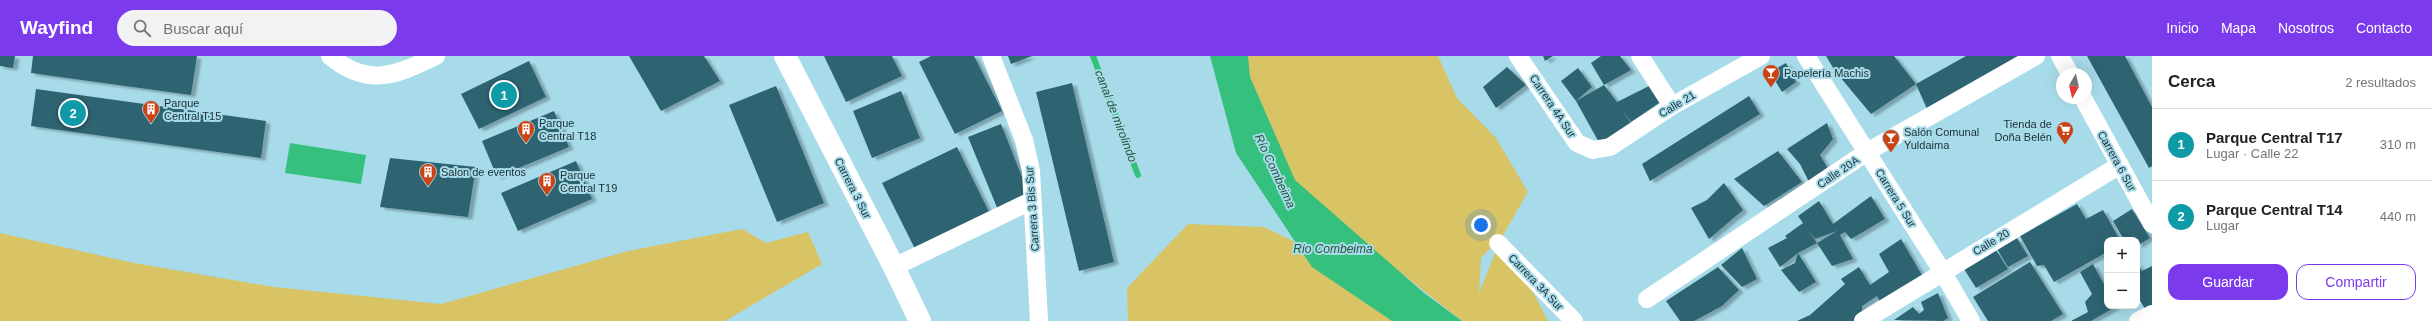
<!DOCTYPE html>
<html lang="es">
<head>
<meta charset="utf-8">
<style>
	:root { --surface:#fff; --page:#f2f2f2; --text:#202124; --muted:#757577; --line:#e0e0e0; --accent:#7c3aed }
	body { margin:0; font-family:Arial,sans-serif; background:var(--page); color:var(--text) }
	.controls { position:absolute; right:12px; bottom:12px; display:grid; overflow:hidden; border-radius:8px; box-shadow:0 4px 16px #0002 }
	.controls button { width:36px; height:36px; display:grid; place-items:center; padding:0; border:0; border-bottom:1px solid var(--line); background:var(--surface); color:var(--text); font:20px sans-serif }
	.compass { position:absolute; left:2056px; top:12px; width:36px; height:36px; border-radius:50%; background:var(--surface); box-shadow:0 4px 16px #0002; rotate:188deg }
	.you { position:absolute; left:1481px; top:169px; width:14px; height:14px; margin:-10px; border:3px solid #fff; border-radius:50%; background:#1a73e8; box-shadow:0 0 0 6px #1a73e833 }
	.badge { display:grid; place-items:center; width:26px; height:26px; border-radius:50%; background:var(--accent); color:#fff; font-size:13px; font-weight:700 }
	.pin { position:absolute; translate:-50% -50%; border:2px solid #fff; box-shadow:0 1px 4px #0006 }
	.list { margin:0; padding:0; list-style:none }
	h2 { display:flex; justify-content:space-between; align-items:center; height:52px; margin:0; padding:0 16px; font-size:17px }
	h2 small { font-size:13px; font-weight:400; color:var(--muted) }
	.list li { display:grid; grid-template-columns:26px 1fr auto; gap:12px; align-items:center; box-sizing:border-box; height:72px; padding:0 16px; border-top:1px solid var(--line) }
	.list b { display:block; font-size:15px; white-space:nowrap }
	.list p { margin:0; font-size:13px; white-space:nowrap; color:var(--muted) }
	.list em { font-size:13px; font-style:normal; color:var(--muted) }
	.actions { display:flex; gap:8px; padding:12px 16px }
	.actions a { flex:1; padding:9px 0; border:1px solid var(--accent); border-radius:12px; text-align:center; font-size:14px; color:var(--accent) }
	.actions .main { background:var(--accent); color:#fff }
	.icon { flex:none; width:22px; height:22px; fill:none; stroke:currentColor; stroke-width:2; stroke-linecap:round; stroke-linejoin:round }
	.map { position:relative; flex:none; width:2152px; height:265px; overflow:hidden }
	header { display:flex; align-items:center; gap:24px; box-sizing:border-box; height:56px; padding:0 20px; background:var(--accent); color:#fff }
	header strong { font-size:19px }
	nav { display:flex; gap:22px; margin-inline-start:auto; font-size:14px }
	.search { width:280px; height:36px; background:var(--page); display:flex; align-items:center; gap:10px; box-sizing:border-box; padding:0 14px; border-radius:22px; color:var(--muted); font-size:15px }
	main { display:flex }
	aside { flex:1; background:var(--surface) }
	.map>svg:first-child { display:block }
</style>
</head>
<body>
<header>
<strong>Wayfind</strong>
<div class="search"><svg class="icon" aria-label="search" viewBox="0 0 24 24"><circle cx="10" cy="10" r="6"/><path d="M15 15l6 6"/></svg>Buscar aquí</div>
<nav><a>Inicio</a><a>Mapa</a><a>Nosotros</a><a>Contacto</a></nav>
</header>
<main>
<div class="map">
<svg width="2152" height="265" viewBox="0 0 2152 265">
	<defs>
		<filter id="shadow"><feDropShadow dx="4.5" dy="2.5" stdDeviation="1" flood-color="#0004"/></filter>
	</defs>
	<rect width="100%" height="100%" fill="#a8dbe9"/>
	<!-- green -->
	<path fill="#d8c365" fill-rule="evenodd" d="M1232 0H1438L1457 42 1496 82 1528 136 1503 179 1548 265H1462L1396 213 1285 118ZM1502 180 1479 237 1481 202Z
		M1188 168 1264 171 1460 265H1128L1127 232Z
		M742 173 766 187 808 176 822 208 725 265H0V177L134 207 274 231 441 248 628 195Z"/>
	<!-- water -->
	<path fill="#35c17d" d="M1210 0H1248L1250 21 1295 124 1424 237 1462 265H1392L1312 211 1236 97Z
		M290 87 366 99 361 128 285 117Z"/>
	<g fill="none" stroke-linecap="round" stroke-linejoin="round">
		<!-- stream -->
		<path stroke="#35c17d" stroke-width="6" d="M1093 0 1138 119"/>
	</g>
	<!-- building -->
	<path fill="#2d6472" filter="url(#shadow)" d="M0 0H15L13 12 0 10Z
		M33 0H197L191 39 31 17Z
		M629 0H704L720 25 661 55Z
		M824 0H892L902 20 846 46Z
		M931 0H974L1002 55 955 78 919 6Z
		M1008 0H1032L1011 8Z
		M1543 0H1553L1545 5Z
		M1601 0H1620L1631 14 1604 29 1617 46 1653 28 1663 44 1631 66 1621 53 1633 70 1601 90 1576 45 1604 29 1591 7Z
		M1826 0H1894L1916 28 1871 58 1835 15Z
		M1966 0H2030L1927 53 1916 28Z
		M2087 0H2125L2152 51V110L2149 112Z
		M529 5 546 41 479 73 461 38Z
		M1786 7 1796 26 1782 36 1770 16Z
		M1507 11 1526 29 1496 52 1483 31Z
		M1578 12 1592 31 1576 45 1561 25Z
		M1072 27 1114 206 1079 215 1036 36Z
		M776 30 824 147 777 166 729 49Z
		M36 33 266 65 261 102 31 70Z
		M901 35 920 82 872 102 853 55Z
		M1749 40 1760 58 1650 125 1642 108Z
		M554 55 569 91 497 121 482 85Z
		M1827 67 1833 83 1820 99 1831 118 1811 130 1800 108 1787 93Z
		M1001 68 1030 141 998 154 968 81Z
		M957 91 992 162 918 199 882 127Z
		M1778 95 1802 126 1764 150 1734 123Z
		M390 102 476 111 468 161 380 151Z
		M576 105 592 143 518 175 501 137Z
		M1724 127 1743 154 1709 183 1691 152 1707 144Z
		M1871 140 1885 163 1851 183 1845 176 1840 179 1853 203 1832 210 1817 187 1837 175 1815 183 1807 173 1817 187 1798 197 1816 226 1799 236 1781 214 1795 207 1798 197 1780 211 1768 192 1787 182 1785 180 1803 167 1798 160 1819 145 1833 168Z
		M2077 148 2086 163 2103 154 2120 184H2107V196L2054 226 2044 209 2037 210 2020 180Z
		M2132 153 2150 182 2137 190V184H2124L2113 165Z
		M2017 182 2028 200 2008 211 1997 193Z
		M1901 183 1923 221 1883 251 1877 240 1862 250V263L1859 265H1797L1810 259 1845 228 1841 223 1859 211 1870 229 1889 216 1879 198Z
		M1742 192 1757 223 1742 231 1721 209Z
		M1996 194 2008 213 1976 232 1964 213Z
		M2030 206 2063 258 2051 265H1988L1973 241Z
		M2137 206 2142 215 2152 210V250L2145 253 2137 239Z
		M2093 208 2107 234V250H2117L2091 265H2071L2088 256 2085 246 2092 238 2080 216Z
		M1718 211 1739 234 1722 250 1694 265H1680L1666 245Z
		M1938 237 1948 262 1943 265 1894 264 1913 251 1919 258 1924 254 1921 246Z"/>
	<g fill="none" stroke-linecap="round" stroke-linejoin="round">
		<!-- minor -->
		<path stroke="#fff" stroke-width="18" d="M330 0C368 32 397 19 436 0
			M991 0 1024 84 1031 115 1039 265
			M1518 0 1577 87 1593 94 1610 91 1672 50 1761 0
			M1640 0 1672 50
			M1806 0 1942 215 1971 265
			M2060 0 2070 18
			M2083 42 2152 168
			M1498 187 1574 265
			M894 211 1031 145
			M1647 243 1867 96 2036 0
			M1863 265 2120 109
			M2138 265 2152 258"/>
		<!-- tertiary -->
		<path stroke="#fff" stroke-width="22" d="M785 0 894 211 920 265"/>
	</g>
	<!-- icons -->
	<defs>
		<symbol id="bar-pin" viewBox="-11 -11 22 30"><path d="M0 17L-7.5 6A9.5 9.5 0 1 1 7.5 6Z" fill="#cb4315" stroke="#a8dbe9"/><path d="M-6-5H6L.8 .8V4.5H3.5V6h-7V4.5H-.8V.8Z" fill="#fff"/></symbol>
		<symbol id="building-pin" viewBox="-11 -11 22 30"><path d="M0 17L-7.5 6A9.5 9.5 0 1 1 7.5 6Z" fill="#cb4315" stroke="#a8dbe9"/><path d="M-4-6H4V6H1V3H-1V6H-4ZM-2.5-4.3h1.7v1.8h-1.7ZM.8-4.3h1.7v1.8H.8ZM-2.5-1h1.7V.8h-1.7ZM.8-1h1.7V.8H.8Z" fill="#fff"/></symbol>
		<symbol id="supermarket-pin" viewBox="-11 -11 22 30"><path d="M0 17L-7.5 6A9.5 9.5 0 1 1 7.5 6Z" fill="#cb4315" stroke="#a8dbe9"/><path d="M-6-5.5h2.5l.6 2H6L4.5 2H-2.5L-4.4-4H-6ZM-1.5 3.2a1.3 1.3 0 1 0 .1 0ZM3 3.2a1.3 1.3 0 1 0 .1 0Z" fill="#fff"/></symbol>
	</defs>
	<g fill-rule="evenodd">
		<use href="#bar-pin" x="1761" y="7" width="20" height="27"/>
		<use href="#building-pin" x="141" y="43" width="20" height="27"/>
		<use href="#building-pin" x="516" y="63" width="20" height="27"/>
		<use href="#supermarket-pin" x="2055" y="64" width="20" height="27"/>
		<use href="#bar-pin" x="1881" y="72" width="20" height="27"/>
		<use href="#building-pin" x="418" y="106" width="20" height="27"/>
		<use href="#building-pin" x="537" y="115" width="20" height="27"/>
	</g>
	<g text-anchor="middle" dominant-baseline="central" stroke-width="4" stroke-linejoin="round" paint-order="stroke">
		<!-- poi labels -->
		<g font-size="11" fill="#1b2f34" stroke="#a8dbe9" text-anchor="start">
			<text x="1784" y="17">Papelería Machis</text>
			<text x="164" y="47">Parque<tspan x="164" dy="13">Central T15</tspan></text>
			<text x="539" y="67">Parque<tspan x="539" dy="13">Central T18</tspan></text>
			<text x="2052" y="68" text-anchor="end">Tienda de<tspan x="2052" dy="13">Doña Belén</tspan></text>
			<text x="1904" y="76">Salón Comunal<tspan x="1904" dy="13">Yuldaima</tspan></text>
			<text x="441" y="116">Salon de eventos</text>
			<text x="560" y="119">Parque<tspan x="560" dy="13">Central T19</tspan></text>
		</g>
		<!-- street labels -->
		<g font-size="11" fill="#1b2f34" stroke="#a8dbe9">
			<text transform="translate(1677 48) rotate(-31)">Calle 21</text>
			<text transform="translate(1553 50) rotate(56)">Carrera 4A Sur</text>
			<text transform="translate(2117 105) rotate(61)">Carrera 6 Sur</text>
			<text transform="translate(1838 116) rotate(-34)">Calle 20A</text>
			<text transform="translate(853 132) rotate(63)">Carrera 3 Sur</text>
			<text transform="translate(1896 142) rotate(58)">Carrera 5 Sur</text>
			<text transform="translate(1032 153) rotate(-94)">Carrera 3 Bis Sur</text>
			<text transform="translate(1991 186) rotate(-31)">Calle 20</text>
			<text transform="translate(1536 226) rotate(46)">Carrera 3A Sur</text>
		</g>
		<!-- water labels -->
		<g font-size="12" font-style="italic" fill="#205538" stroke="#a8dbe9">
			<text transform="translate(1116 60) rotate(69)">canal de mirolindo</text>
			<text transform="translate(1275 115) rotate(65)">Río Combeima</text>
			<text x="1333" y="193">Rio Combeima</text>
		</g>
	</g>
</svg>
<div class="controls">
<button>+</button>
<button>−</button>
</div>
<svg class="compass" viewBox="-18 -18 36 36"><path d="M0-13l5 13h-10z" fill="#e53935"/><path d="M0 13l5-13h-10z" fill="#757577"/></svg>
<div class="you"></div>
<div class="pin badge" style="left:504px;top:39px;background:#0f9aa8">1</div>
<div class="pin badge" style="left:73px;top:57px;background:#0f9aa8">2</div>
</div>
<aside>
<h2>Cerca<small>2 resultados</small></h2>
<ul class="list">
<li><span class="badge" style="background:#0f9aa8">1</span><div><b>Parque Central T17</b><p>Lugar · Calle 22</p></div><em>310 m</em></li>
<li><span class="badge" style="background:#0f9aa8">2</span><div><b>Parque Central T14</b><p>Lugar</p></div><em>440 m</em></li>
</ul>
<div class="actions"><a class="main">Guardar</a><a>Compartir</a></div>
</aside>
</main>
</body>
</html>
